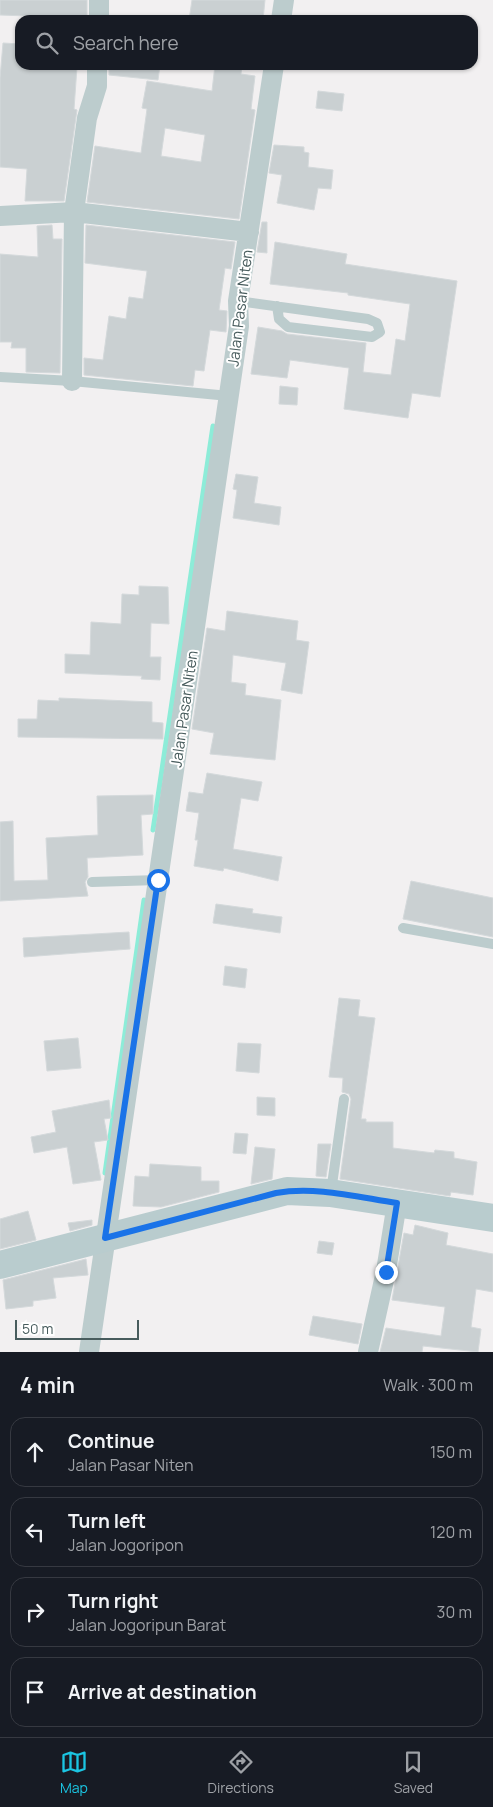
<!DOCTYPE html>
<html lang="en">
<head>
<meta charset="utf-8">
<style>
	:root { --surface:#171b24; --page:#20242c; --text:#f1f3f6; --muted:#9ea1a6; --line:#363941; --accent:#1bc5e2 }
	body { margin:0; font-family:Manrope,sans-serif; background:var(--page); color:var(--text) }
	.scale { position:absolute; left:15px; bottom:12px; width:124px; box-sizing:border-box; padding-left:5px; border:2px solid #485c5d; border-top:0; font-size:14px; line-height:18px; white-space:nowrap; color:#485c5d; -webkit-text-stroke:4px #fff; paint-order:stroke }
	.stop { position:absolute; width:15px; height:15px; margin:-11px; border:4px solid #1a73e8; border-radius:50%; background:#fff }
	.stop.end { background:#1a73e8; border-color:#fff; box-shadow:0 1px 5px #0008 }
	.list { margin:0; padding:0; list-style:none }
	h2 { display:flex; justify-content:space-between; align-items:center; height:65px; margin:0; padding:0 20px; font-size:21px }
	h2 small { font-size:16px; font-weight:400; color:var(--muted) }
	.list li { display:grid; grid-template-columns:32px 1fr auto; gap:15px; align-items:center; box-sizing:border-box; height:70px; margin:0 10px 10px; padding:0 10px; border:1px solid var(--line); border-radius:15px }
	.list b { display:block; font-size:19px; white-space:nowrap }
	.list p { margin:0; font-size:16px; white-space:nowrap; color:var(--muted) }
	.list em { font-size:16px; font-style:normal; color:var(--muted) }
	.icon { flex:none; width:28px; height:28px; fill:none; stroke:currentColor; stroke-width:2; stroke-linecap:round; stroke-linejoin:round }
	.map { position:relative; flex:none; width:493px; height:1352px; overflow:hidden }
	.search { position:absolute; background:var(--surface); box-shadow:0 1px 4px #0004; left:15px; right:15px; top:15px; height:55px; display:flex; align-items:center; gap:12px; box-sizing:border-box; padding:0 18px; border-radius:15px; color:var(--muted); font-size:19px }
	.sheet { height:385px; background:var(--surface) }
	nav { display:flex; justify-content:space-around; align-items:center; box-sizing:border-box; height:70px; border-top:1px solid var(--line); background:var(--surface); font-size:14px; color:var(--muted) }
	nav a { display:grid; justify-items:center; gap:2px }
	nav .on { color:var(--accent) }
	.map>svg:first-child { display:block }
</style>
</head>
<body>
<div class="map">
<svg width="493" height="1352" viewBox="0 0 493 1352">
	<rect width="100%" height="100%" fill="#f2f0f1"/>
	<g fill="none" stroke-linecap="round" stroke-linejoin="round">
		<!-- stream -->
		<path stroke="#8decd8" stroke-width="5" d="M153 830 213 426
			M105 1173 144 900"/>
	</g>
	<!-- building -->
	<path fill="#cad0d2" stroke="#d4d9db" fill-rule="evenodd" d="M0 0H87V20H36V18L27 16 0 15Z
		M192 0H265L263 20H189Z
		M3 43 20 44V65L77 67 74 109 77 110 64 201H25L27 169 0 167V78Z
		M109 65H160L158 80 109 75Z
		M215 65H242L241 74 255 76 251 109 255 110 239 219 87 202 95 146 141 153 147 109 142 108 147 81 212 91ZM165 128 205 135 201 162 161 156Z
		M318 91 344 94 342 111 316 108Z
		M274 145 304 147V152L309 153 308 167 333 170 331 189 318 188 314 210 277 203 282 175 269 173Z
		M262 222H267V253L257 252Z
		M52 225 53 239H62L60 373 26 372V348H11L12 342H0V254L38 257 37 226Z
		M86 225 235 242 231 269 225 268 219 310 227 311 226 332 210 330 204 371 195 370 193 386 84 375V358L103 360 109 316 126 319 129 297 143 299 147 271 85 263Z
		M275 242 347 254 345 264 457 281 440 397 412 393 408 418 344 409 349 368 290 360 287 378 251 374 258 327 282 331 287 334 366 343 363 372 391 375 396 339 405 341 410 304 348 295V293L270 284Z
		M280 386 298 388 297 405 279 404Z
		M236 474 258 477 254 503 281 507 279 525 233 518 237 490 233 489Z
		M139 586 168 587 169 624 151 623 150 657H161L160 680 141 679 142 676 65 673V654L90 655 91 622 121 624 122 594 139 595Z
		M227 611 298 621 296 640 309 642 302 694 281 690 286 663 233 655 231 682 246 684 245 695 281 700 275 760 210 754 214 733 192 729 207 628 225 631Z
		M59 698 152 702V722L163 723V739L18 737V719H37L38 700 59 701Z
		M207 773 262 782 258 801 241 798 233 849 282 857 278 881 224 868 223 871 194 866 198 840H195L199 813 186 811 189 792 203 794Z
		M153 795V814L141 815 143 855 87 858 88 877 85 882 88 896 0 901V822L13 821 14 881 48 880 46 838 98 835 97 796Z
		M411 881 493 898V937L403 919Z
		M216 904 253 909 252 913 282 917 280 933 213 923Z
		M129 932 130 949 24 957 23 938Z
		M225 966 247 969 245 988 223 985Z
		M339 998 360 1000 358 1016 375 1018 361 1119H366V1122H393V1148L434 1153 435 1150 454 1152V1158L477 1162 473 1195 451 1192 450 1196 340 1179 351 1099 349 1094 342 1092 343 1078 329 1077Z
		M78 1038 81 1068 47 1071 44 1041Z
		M238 1043 261 1044 259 1073 236 1071Z
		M257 1097 275 1098V1116L257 1115Z
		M109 1100 111 1118 104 1119 108 1140 94 1142 101 1180 73 1184 67 1147 34 1153 31 1137 56 1132 52 1111Z
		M235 1133 248 1134 246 1154 233 1153Z
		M318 1144H331L326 1177 316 1176Z
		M255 1147 275 1149 272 1179 251 1184Z
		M150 1164 201 1167V1181H219V1192L161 1207 133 1206 135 1176 149 1177Z
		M28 1211 36 1240 0 1249V1219Z
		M92 1220V1225L70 1231 68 1223Z
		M415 1225 448 1233 446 1245 493 1254V1292L476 1289 471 1327 481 1329 478 1352 423 1346 422 1352H380L386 1328 441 1336 445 1307 392 1300 404 1233 413 1235Z
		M319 1241 334 1243 332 1255 317 1253Z
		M86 1259 88 1275 53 1278 56 1298 33 1301V1306L6 1309 3 1280Z
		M313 1316 362 1324 358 1344 309 1335Z"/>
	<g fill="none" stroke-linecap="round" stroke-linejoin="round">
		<!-- lane -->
		<path stroke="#bccccd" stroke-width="10" d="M238 301 368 319 377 323 380 332 372 337 288 327 279 319 277 306
			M0 377 72 381 229 396
			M92 882 158 880
			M403 928 493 944
			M331 1192 344 1099"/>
		<!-- street -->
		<path stroke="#bccccd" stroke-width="20" d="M99 20V0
			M281 20 284 0
			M0 216 74 212 249 232
			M72 381 74 212 87 118 97 86V65
			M89 1352 239 326 238 301 274 65
			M368 1352 386 1271 397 1203"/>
		<!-- secondary -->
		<path stroke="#b9ccce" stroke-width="28" d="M0 1265 287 1191 330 1193 493 1218"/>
	</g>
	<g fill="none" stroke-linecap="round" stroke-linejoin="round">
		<!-- route -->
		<path stroke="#1a73e8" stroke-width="6" d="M158 880 105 1238 276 1193C315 1186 357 1197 397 1203L386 1272"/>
	</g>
	<g text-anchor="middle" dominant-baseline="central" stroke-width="4" stroke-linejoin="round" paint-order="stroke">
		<!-- street labels -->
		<g font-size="15" fill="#485c5d" stroke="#fff">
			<text transform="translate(240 308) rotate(-83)">Jalan Pasar Niten</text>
			<text transform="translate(184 709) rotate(-82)">Jalan Pasar Niten</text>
		</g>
	</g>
</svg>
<div class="scale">50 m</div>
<div class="stop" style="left:158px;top:880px"></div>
<div class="stop end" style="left:386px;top:1272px"></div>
<div class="search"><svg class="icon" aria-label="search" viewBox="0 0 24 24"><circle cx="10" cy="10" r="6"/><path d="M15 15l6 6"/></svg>Search here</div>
</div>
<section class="sheet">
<h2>4 min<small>Walk · 300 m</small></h2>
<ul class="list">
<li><svg class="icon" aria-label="ahead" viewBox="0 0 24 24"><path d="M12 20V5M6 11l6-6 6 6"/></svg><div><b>Continue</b><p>Jalan Pasar Niten</p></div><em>150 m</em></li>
<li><svg class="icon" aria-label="left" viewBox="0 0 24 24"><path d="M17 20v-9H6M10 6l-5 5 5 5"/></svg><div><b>Turn left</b><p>Jalan Jogoripon</p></div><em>120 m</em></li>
<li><svg class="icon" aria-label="right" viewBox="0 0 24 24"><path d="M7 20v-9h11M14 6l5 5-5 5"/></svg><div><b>Turn right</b><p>Jalan Jogoripun Barat</p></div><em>30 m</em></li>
<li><svg class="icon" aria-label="arrive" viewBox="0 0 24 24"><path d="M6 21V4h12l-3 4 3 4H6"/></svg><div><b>Arrive at destination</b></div></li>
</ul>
</section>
<nav>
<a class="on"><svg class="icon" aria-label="map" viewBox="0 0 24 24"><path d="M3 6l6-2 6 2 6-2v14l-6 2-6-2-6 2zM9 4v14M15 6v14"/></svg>Map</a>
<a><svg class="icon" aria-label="directions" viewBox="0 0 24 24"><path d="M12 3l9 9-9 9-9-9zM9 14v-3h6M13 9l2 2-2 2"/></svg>Directions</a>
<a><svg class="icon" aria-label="saved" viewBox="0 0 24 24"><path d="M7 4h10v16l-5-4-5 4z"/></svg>Saved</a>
</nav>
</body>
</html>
